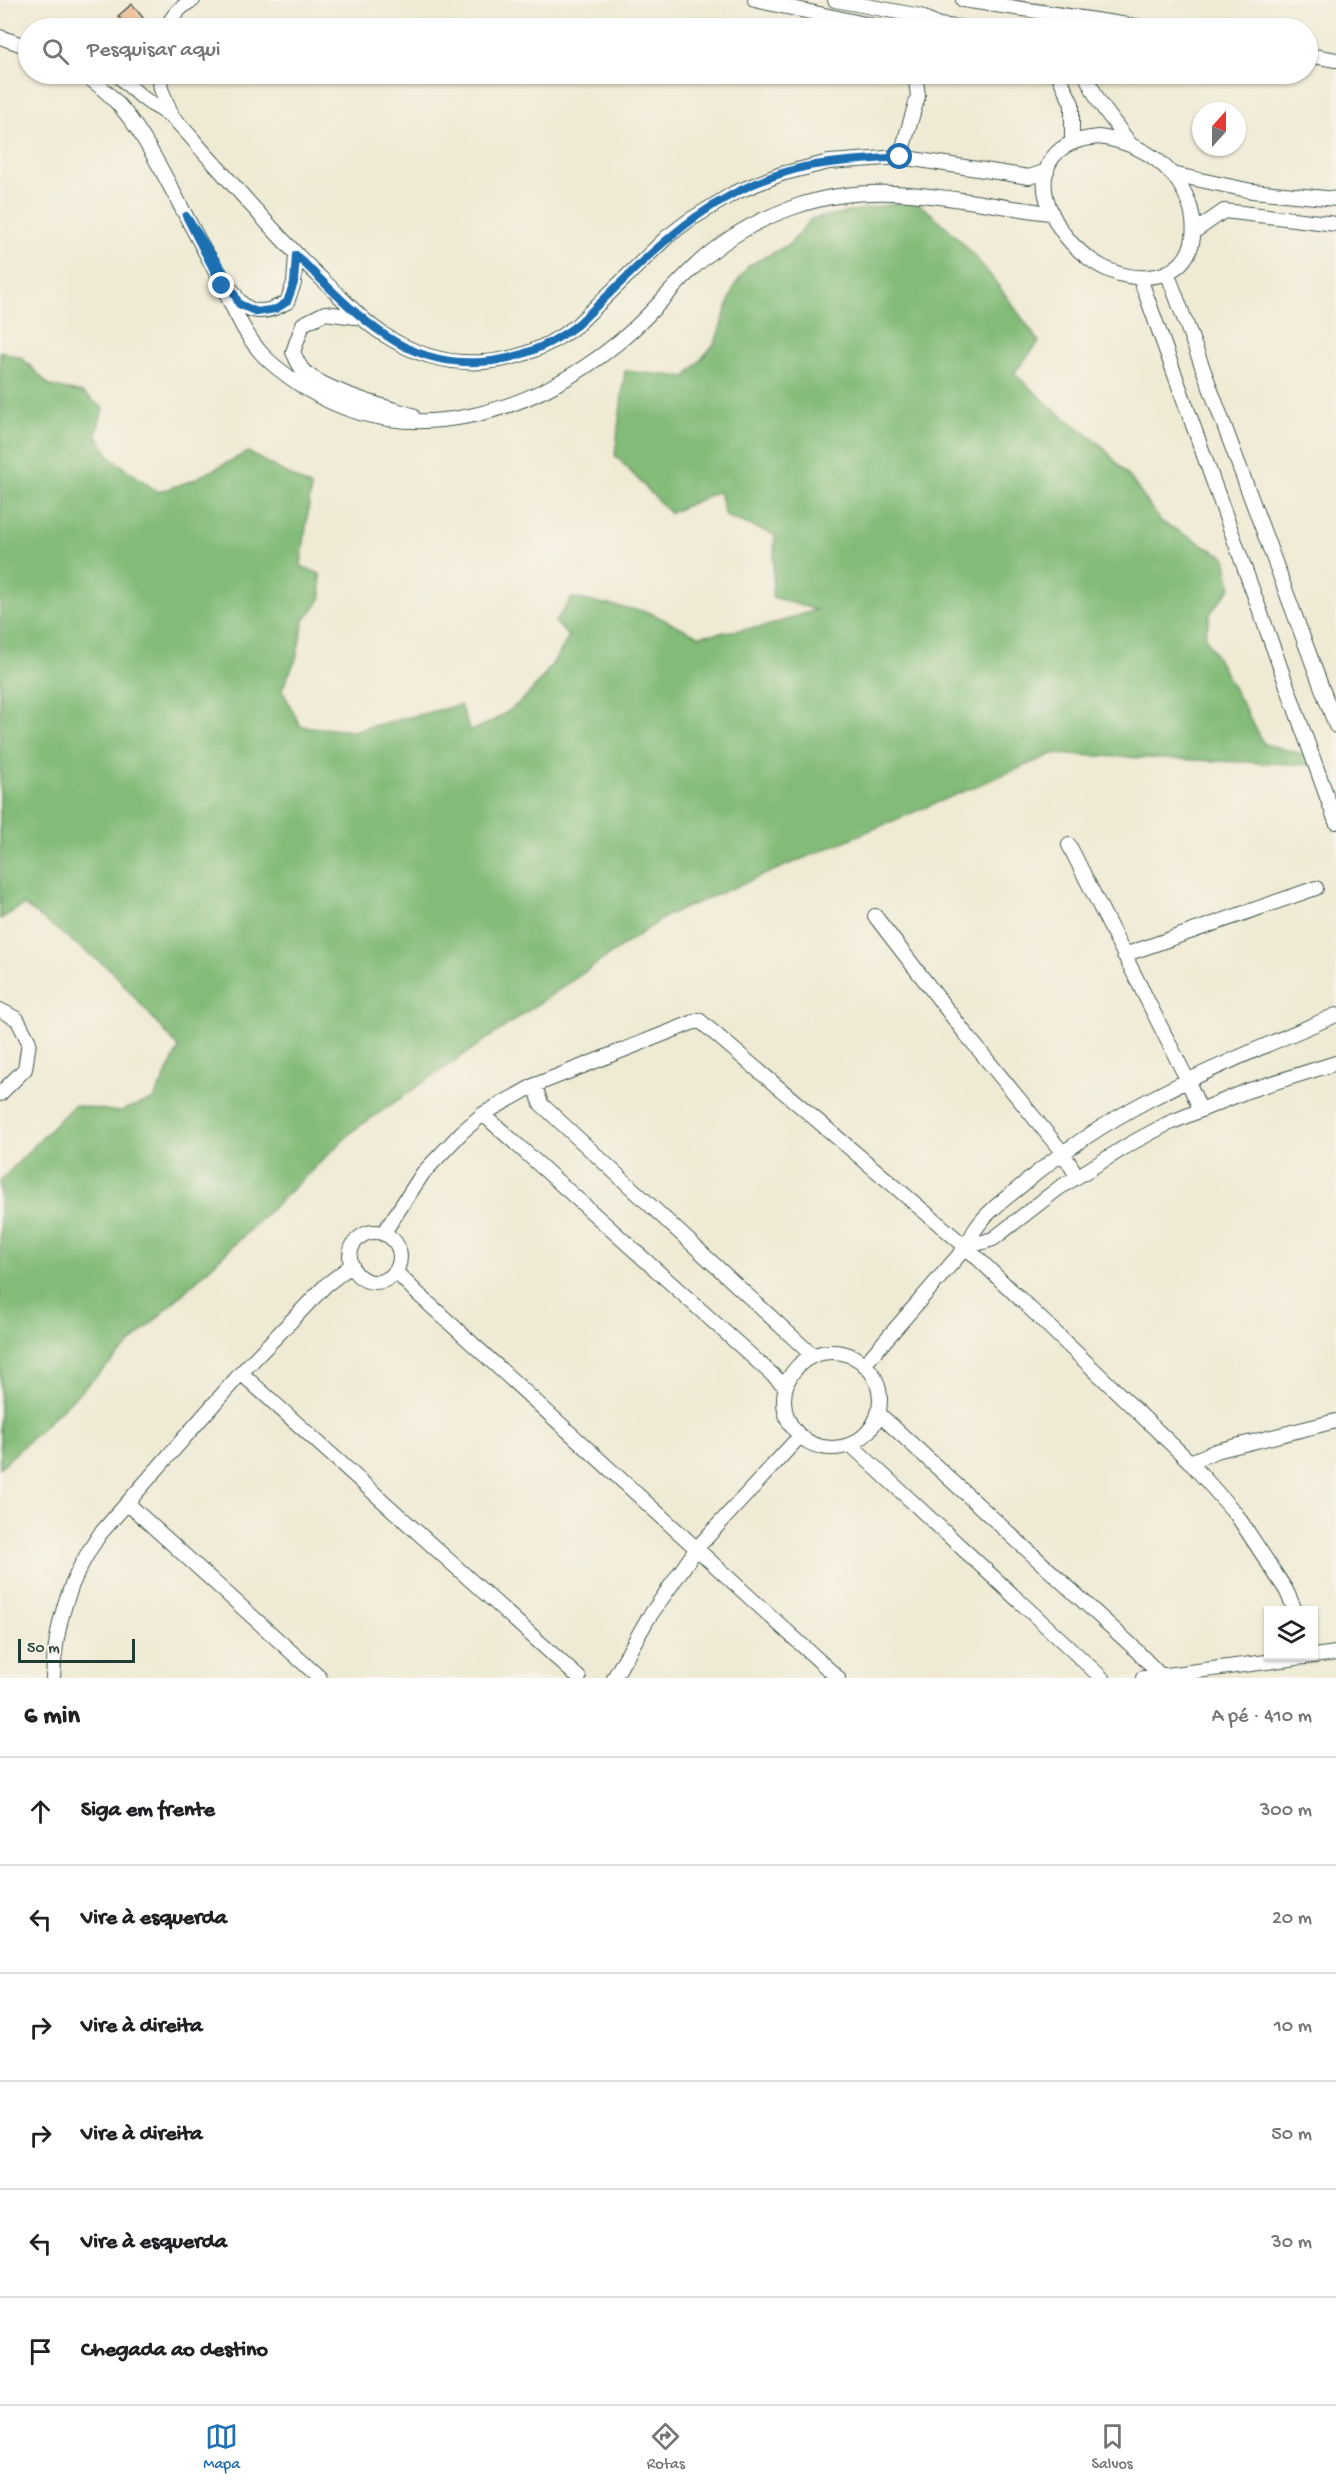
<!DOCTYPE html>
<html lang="pt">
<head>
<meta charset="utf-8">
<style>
	:root { --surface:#fff; --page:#f6f6f6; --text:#202124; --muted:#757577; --line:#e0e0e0; --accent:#1f6fb2 }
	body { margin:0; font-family:"Gochi Hand",sans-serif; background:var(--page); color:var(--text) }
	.controls { position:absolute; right:18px; bottom:18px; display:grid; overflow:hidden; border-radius:0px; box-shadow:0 2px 4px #0004 }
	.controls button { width:54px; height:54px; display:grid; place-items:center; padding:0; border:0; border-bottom:2px solid var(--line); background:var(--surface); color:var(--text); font:30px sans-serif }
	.compass { position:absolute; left:1192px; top:102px; width:54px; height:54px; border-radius:50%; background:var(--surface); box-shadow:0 2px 4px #0004; rotate:21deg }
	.scale { position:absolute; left:18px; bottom:15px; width:117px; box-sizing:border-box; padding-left:6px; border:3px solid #1f3d34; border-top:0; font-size:16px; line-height:21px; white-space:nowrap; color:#1f3d34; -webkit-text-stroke:4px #f7f3e8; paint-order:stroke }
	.stop { position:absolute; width:18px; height:18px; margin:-14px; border:4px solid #1f6fb2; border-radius:50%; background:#fff }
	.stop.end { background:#1f6fb2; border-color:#fff; box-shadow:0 2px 6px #0008 }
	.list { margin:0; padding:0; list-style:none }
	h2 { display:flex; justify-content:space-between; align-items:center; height:78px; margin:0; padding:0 24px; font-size:26px }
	h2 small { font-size:20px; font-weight:400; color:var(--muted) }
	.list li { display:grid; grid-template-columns:39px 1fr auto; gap:18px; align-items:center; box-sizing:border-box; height:108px; padding:0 24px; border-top:2px solid var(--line) }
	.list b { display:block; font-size:22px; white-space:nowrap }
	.list em { font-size:20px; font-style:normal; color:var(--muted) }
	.icon { flex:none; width:33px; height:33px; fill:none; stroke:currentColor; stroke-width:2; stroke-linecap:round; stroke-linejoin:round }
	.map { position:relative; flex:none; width:1336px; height:1678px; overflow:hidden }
	.search { position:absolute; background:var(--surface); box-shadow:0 2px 4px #0004; left:18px; right:18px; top:18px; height:66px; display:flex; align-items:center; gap:15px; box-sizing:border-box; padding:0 21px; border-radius:33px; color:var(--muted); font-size:22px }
	.sheet { height:726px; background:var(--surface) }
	nav { display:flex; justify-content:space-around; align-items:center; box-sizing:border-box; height:84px; border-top:2px solid var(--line); background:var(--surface); font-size:16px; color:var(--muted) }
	nav a { display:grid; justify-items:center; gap:3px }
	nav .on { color:var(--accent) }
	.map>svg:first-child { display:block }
</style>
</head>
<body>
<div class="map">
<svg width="1336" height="1678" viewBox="0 0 1336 1678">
	<rect width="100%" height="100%" fill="#f7f3e8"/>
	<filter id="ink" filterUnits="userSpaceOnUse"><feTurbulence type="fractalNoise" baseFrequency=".0167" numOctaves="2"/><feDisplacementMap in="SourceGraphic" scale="12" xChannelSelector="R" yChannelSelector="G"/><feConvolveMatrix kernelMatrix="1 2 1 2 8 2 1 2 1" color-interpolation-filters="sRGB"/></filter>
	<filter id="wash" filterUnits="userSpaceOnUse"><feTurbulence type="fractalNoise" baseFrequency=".008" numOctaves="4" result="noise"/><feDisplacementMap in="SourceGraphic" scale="24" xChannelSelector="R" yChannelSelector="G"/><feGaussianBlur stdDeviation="1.35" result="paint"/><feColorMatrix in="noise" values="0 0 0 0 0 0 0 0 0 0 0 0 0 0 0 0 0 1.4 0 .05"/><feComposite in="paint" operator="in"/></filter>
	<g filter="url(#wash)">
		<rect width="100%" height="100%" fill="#efead3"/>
		<!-- forest -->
		<path fill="#83bc78" stroke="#517c56" stroke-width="1.5" d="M913 200C967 237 1002 290 1039 342L1014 373 1052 408 1100 444 1131 479 1160 521 1225 557 1231 587 1211 612 1205 636 1264 744 1308 755 1311 765 1053 754 668 915 354 1130 0 1468V1181L74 1105 118 1112 154 1099 179 1048 112 971 24 905 0 919V351L22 358 50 386 83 393 103 408 96 435 111 458 158 492 191 481 248 452 311 487 301 566 320 574 321 599 304 620 296 659 282 689 300 726 352 731 460 705 470 731C521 712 543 682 569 637L555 622 572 598 648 612 699 636 767 626 816 610 772 597 775 535 725 516 719 491 670 513 615 455 625 371 686 377 715 343 734 287 748 266 790 244 811 219Z"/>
		<g id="blocks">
			<!-- building -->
			<path fill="#edad7f" d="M132 4 147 23 140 28H127L118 16Z"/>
		</g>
	</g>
	<g filter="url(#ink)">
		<use href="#blocks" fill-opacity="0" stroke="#3e574c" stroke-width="1.5"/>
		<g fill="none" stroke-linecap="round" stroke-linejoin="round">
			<defs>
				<path id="minor" d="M755 0 879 27
					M835 0 920 16 939 25 964 28
					M963 0 1148 28
					M167 28C171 17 182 5 193 0
					M0 37 28 47
					M1308 55 1336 60
					M83 74C129 103 152 152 177 199 192 228 208 256 222 285 234 309 244 334 262 354 274 367 290 378 305 388 408 453 532 414 620 341 647 319 668 292 693 268 722 240 758 219 797 206 880 177 965 203 1050 213
					M117 74C126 83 136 93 147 101 155 107 166 111 174 119 187 131 198 146 210 159 248 201 284 244 325 282 345 301 363 322 386 336 449 376 520 369 577 325L667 237 688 221 734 193 781 174 829 162 900 157 1029 177 1047 171
					M159 74 161 89 173 118
					M1058 74 1072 104V142
					M1085 74 1099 102 1130 144
					M1099 137C1127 141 1152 152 1171 173 1203 208 1206 273 1147 277 1064 283 991 145 1099 137Z
					M900 157 918 96 915 74
					M1172 174 1252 191 1336 199
					M1195 231 1224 211 1336 224
					M1167 272 1336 726
					M1140 278 1336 822
					M233 291C245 316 265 315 287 302L294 283 296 255
					M363 318 325 313 303 324 293 352C296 358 298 364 302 369 319 389 386 407 412 415
					M1069 845 1187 1079 1200 1109
					M875 916 965 1033 1063 1153 1077 1176
					M1124 955 1316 888
					M0 1010 17 1019 29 1042 25 1069 0 1094
					M535 1085 541 1104 813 1356
					M483 1114 786 1387
					M350 1257a25 25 0 1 1 50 0a25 25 0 1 1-50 0Z
					M383 1234 423 1173 462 1132 483 1114 535 1085 699 1020 966 1247 1190 1462 1236 1514 1286 1590 1295 1610
					M966 1247 993 1239 1059 1188 1130 1144 1167 1124 1247 1091 1336 1063
					M396 1272 417 1293 838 1678
					M784 1400a48 48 0 1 1 96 0a48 48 0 1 1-96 0Z
					M864 1365 966 1247C970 1241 972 1233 977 1227 989 1209 1011 1195 1027 1181 1122 1101 1225 1064 1336 1015
					M241 1373 579 1678
					M879 1414 1132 1646 1163 1678
					M851 1445 1102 1678
					M1190 1462 1216 1451 1336 1421
					M127 1503 320 1678
					M53 1678C55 1624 69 1578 100 1534L241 1373 326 1285 352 1265
					M614 1678 647 1620 697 1548 800 1436
					M1143 1678 1336 1653"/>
			</defs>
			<!-- minor casing -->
			<use href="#minor" stroke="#3e574c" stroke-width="16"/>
			<!-- minor -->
			<use href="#minor" stroke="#fff" stroke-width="14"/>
		</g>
	</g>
	<g fill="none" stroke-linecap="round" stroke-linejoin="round" filter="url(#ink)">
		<!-- route -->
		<path stroke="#1f6fb2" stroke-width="8" d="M222 286 186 216 224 272 239 304 257 312 276 309 287 302 294 283 296 255C324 282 352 313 385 335 446 377 520 368 577 325 650 256 701 192 804 167 836 160 868 160 900 157"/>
	</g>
</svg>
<div class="controls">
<button><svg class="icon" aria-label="layers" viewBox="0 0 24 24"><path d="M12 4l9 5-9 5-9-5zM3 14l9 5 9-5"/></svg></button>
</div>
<svg class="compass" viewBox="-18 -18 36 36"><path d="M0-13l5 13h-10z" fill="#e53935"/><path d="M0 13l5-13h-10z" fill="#757577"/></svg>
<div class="scale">50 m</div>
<div class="stop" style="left:900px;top:157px"></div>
<div class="stop end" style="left:222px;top:286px"></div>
<div class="search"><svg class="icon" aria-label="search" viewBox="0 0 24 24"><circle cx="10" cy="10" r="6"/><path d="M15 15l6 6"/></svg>Pesquisar aqui</div>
</div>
<section class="sheet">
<h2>6 min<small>A pé · 410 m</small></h2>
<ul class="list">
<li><svg class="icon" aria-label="ahead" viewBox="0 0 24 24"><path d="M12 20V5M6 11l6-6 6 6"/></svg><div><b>Siga em frente</b></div><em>300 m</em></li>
<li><svg class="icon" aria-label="left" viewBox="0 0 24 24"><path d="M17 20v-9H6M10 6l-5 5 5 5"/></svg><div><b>Vire à esquerda</b></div><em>20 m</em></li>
<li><svg class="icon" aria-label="right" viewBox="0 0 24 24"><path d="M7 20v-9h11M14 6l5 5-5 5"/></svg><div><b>Vire à direita</b></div><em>10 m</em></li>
<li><svg class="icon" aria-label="right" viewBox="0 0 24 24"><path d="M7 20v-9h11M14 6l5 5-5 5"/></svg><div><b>Vire à direita</b></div><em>50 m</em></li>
<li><svg class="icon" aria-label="left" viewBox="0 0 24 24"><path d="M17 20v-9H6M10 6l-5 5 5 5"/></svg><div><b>Vire à esquerda</b></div><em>30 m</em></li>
<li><svg class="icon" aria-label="arrive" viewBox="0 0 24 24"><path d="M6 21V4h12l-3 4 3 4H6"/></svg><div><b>Chegada ao destino</b></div></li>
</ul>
</section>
<nav>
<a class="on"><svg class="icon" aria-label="map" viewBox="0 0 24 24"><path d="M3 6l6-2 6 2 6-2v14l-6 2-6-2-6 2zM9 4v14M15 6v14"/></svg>Mapa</a>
<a><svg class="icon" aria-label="directions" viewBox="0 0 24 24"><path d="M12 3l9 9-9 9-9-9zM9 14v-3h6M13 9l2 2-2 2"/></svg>Rotas</a>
<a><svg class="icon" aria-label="saved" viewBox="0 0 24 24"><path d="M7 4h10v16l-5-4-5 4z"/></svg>Salvos</a>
</nav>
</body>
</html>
